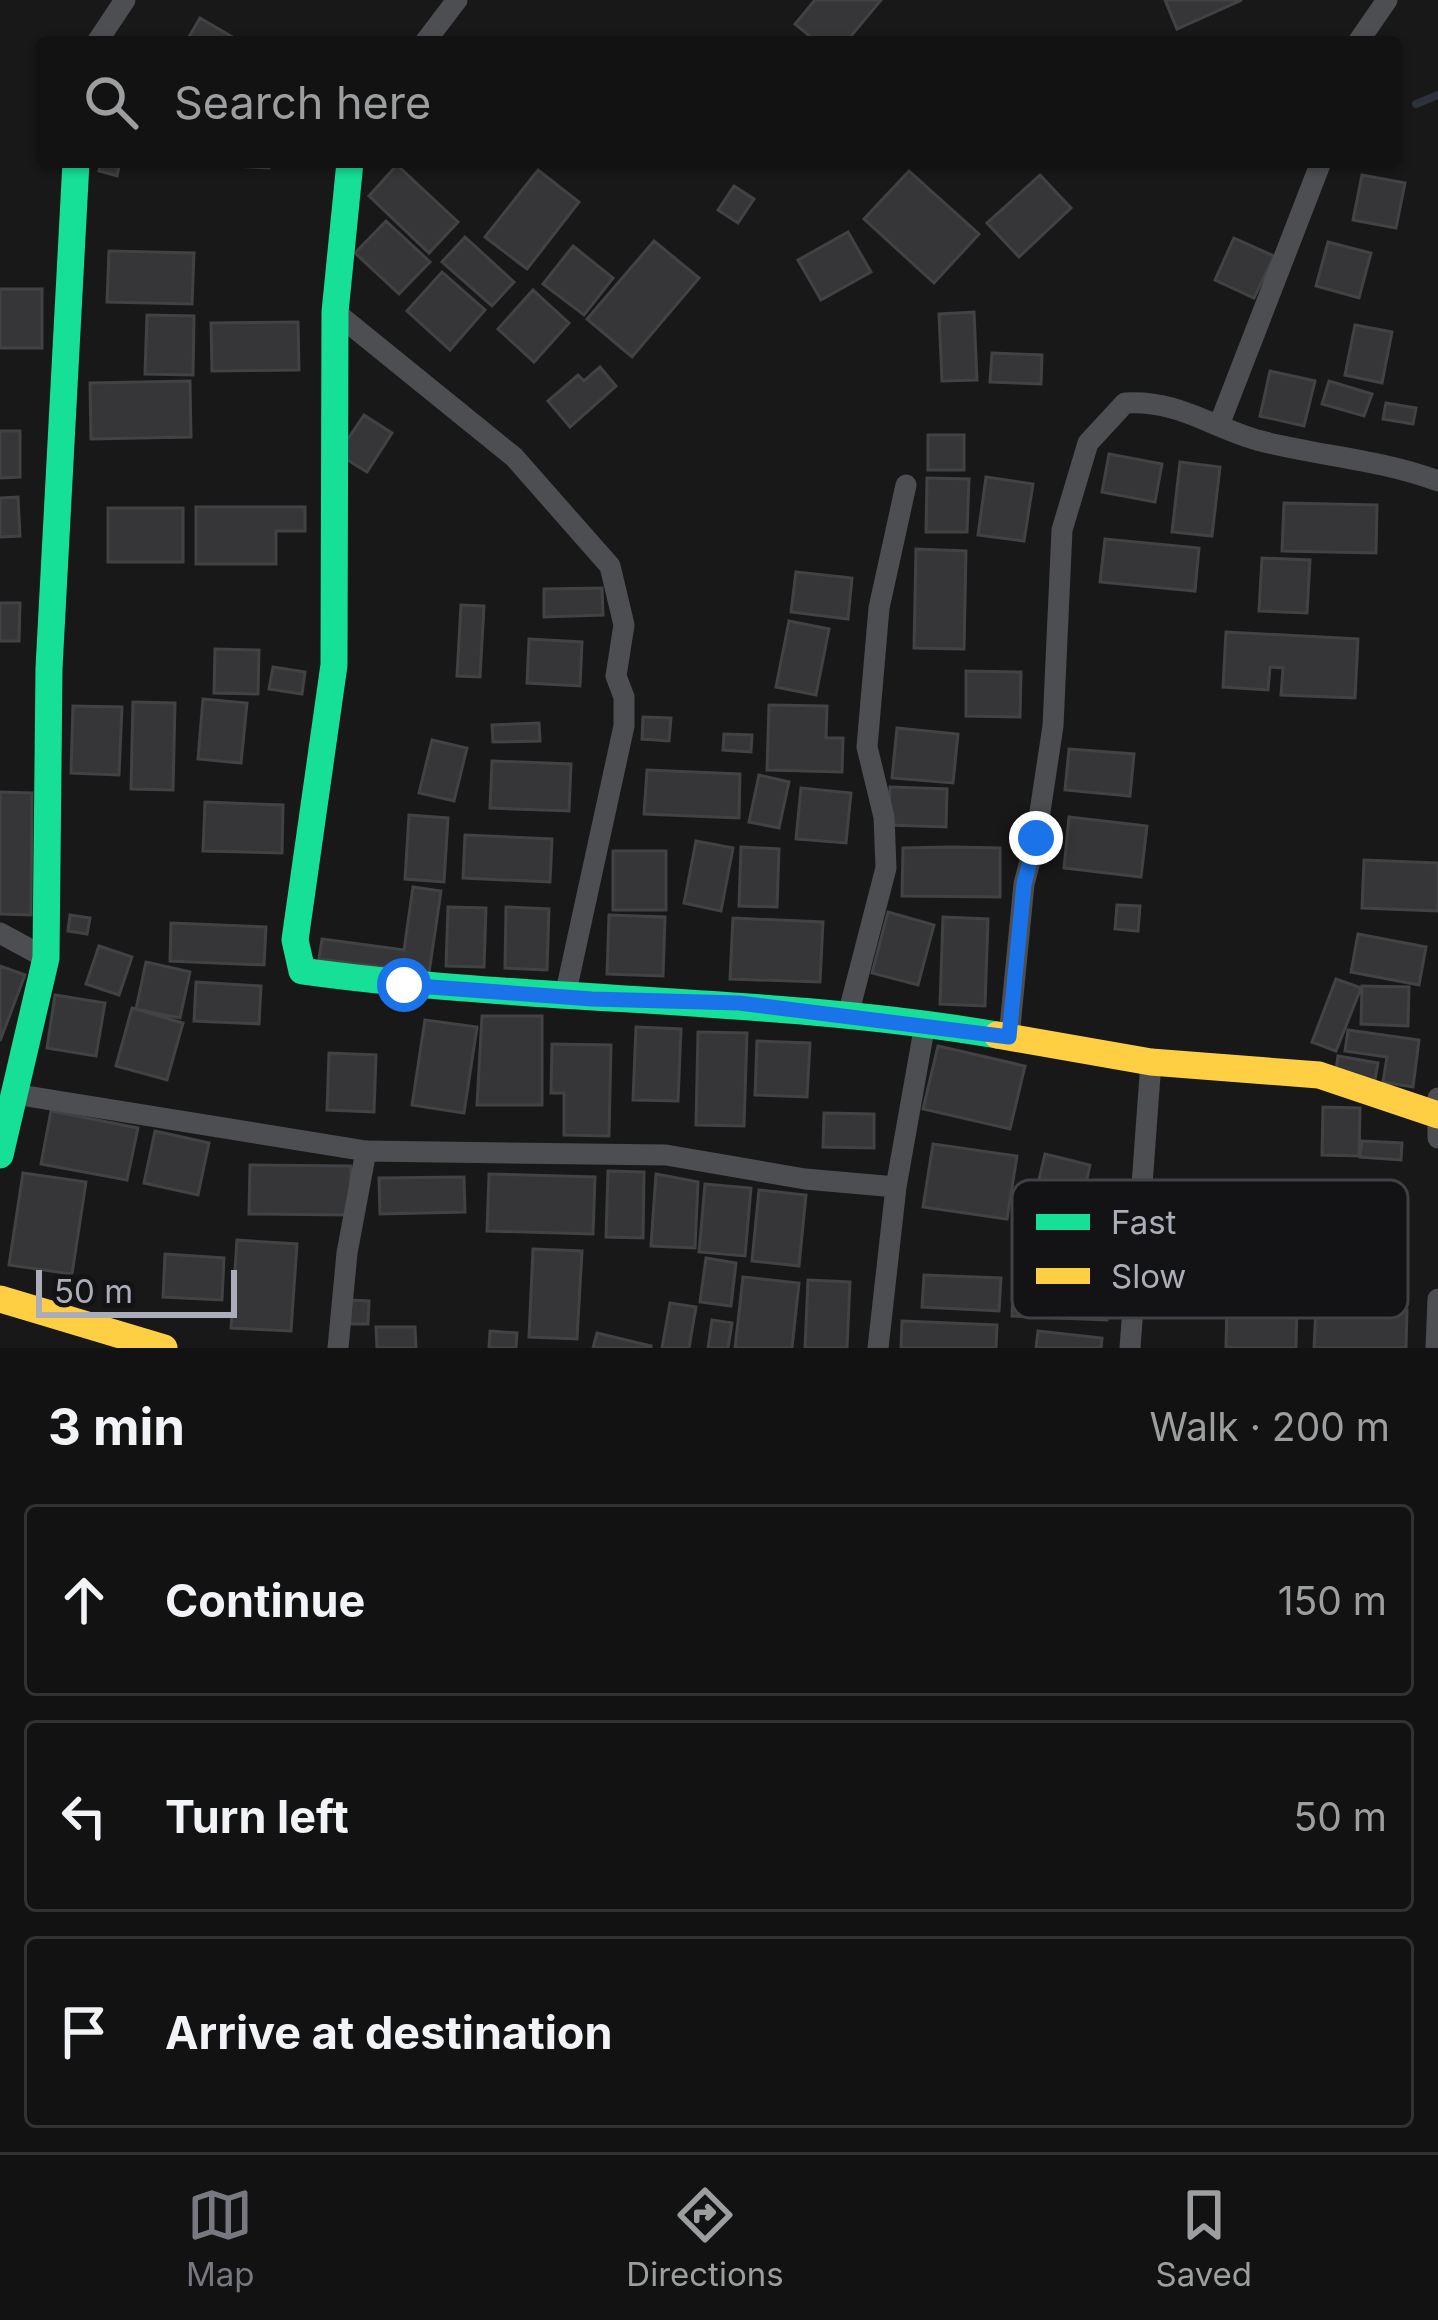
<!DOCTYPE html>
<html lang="en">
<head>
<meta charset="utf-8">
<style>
	:root { --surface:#121212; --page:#1f2020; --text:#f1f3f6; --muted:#9c9e9f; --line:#313232; --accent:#787980 }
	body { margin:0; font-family:Inter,sans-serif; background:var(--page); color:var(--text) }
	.scale { position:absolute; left:36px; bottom:30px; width:201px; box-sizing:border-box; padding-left:12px; border:6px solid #abadb8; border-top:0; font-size:33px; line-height:42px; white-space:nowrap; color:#abadb8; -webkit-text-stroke:9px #131214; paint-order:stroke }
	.stop { position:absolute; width:36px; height:36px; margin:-27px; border:9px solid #1a73e8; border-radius:50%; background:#fff }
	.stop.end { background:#1a73e8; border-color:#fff; box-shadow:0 3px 12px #0008 }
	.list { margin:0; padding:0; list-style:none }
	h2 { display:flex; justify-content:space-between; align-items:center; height:156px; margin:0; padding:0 48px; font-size:51px }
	h2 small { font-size:39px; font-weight:400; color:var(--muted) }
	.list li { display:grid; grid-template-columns:78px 1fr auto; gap:36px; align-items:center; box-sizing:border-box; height:192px; margin:0 24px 24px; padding:0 24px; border:3px solid var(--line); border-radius:12px }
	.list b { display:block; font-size:45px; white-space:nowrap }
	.list em { font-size:39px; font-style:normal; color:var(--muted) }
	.icon { flex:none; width:66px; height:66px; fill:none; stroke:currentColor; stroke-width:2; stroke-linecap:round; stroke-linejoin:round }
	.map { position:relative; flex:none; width:1438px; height:1348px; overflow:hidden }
	.search { position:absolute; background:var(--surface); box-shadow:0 3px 9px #0004; left:36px; right:36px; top:36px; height:132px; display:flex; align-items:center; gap:30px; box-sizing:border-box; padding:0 42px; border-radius:12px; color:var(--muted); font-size:45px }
	.sheet { height:804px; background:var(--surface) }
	nav { display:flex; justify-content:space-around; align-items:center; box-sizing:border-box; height:168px; border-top:3px solid var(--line); background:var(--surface); font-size:33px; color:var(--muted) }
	nav a { display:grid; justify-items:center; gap:6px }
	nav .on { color:var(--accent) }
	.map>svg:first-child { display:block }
</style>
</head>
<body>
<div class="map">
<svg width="1438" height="1348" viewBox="0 0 1438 1348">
	<rect width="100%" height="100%" fill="#181818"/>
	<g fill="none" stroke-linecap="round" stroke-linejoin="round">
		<!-- stream -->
		<path stroke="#2d3139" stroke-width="8" d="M1416 104 1438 95"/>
	</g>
	<!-- building -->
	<path fill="#363638" stroke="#414244" stroke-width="3" d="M815 0H881L846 42H817L795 24Z
		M1165 0H1242L1177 29Z
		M200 18 241 42H186Z
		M101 162H120L117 176 99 171Z
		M215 162H269V168L215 165Z
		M397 165 458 222 429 253 369 196Z
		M538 170 579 202 527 269 485 237Z
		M909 171 979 234 934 283 864 219Z
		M1040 175 1071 208 1019 257 987 223Z
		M1362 175 1405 183 1396 228 1353 220Z
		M734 186 754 199 738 223 718 210Z
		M386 221 430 262 399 294 355 253Z
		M848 232 871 272 821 300 798 260Z
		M465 237 514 282 492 306 442 262Z
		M1234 238 1274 256 1254 298 1215 280Z
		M654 241 699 278 632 357 587 319Z
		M1328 242 1371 253 1359 298 1316 286Z
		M573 246 613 278 584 315 543 284Z
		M109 251 194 253 192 304 107 302Z
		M442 272 485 310 450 350 407 311Z
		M0 289H42V348H0Z
		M533 290 569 323 534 362 498 329Z
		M974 312 977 380 942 381 939 314Z
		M147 315 194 316 193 375 145 374Z
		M298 322 299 370 212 371 211 323Z
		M1355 325 1392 332 1382 383 1345 375Z
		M992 353 1042 355 1041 384 990 382Z
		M600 367 616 386 570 427 548 401 578 375 584 381Z
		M1270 371 1315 381 1304 426 1260 416Z
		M190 381 191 437 91 439 90 383Z
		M1329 381 1372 394 1364 416 1322 404Z
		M1386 403 1416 408 1413 424 1383 419Z
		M364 415 392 433 367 472 338 454Z
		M0 431H20V477L0 478Z
		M928 435H964V470H928Z
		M1109 454 1162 464 1155 502 1102 492Z
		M1180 462 1220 467 1212 536 1172 532Z
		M986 477 1033 484 1024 541 978 535Z
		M927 478 969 479 967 532H926Z
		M18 497 20 536 0 537V498Z
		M1284 503 1377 505 1376 553 1282 551Z
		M196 507H305V531H276V564H196Z
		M108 508H183V562H108Z
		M1105 539 1199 548 1195 591 1100 582Z
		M916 549 966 551 964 649 914 648Z
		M1262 558 1310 560 1307 613 1259 611Z
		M796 572 852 578 848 619 791 612Z
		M602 588 603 615 544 617V589Z
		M0 603H20L19 641H0Z
		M461 605 484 606 480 677 457 676Z
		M789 621 829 629 816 695 776 687Z
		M1226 632 1358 639 1355 698 1281 695 1283 668 1270 667 1268 690 1223 687Z
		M529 639 582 642 580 686 527 683Z
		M215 649 259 650 258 694 214 693Z
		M273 667 305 672 302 694 269 689Z
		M966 671 1021 672 1020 717 966 716Z
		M203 699 247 703 241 763 198 759Z
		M133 702 175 703 173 790 131 789Z
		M769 705 827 706 826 738H843L842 772 767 770Z
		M73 706 122 707 119 775 71 773Z
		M643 717 671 718 669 741 642 739Z
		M539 723 540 741 493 742 492 725Z
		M897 728 958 734 953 783 892 778Z
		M724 734 752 735 751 752 723 750Z
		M432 740 467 748 454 801 419 793Z
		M1069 749 1134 754 1130 796 1065 790Z
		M492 761 571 764 569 811 490 808Z
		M647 770 740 774 739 818 644 814Z
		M759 775 789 782 779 828 749 822Z
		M890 787 947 789 946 827 889 825Z
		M801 788 851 793 846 843 796 839Z
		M0 792 32 793 31 915 0 914Z
		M205 802 283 805 282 853 203 851Z
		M409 815 448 818 444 882 405 879Z
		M1069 817 1147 826 1141 877 1064 868Z
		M465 835 552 839 550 882 463 878Z
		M696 841 733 848 721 911 684 903Z
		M741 847 779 849 777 907 739 906Z
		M952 847 1000 848V897L902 896 903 848Z
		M613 851H666V910H613Z
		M1364 860 1438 863V911L1362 908Z
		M413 887 441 891 429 973 319 959 322 939 404 950Z
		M1117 905 1140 906 1138 931 1115 929Z
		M448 907 486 908 484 967 446 966Z
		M506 907 549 909 547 970 505 968Z
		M888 912 934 925 918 985 872 973Z
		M70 915 90 918 87 934 68 931Z
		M609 915 665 917 663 976 607 974Z
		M943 917 988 919 985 1006 940 1004Z
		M733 918 823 922 820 982 730 979Z
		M171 923 266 927 264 965 170 961Z
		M1358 934 1426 947 1419 985 1351 972Z
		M99 946 132 957 119 995 86 984Z
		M146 962 190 972 180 1018 136 1009Z
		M0 966 25 975 0 1041Z
		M1336 979 1361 988 1336 1051 1312 1042Z
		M196 982 261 986 259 1024 194 1021Z
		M1362 986 1409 987 1408 1026 1361 1024Z
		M55 995 105 1003 96 1056 47 1048Z
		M132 1008 183 1023 167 1080 116 1066Z
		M482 1016H542V1105H477Z
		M425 1020 477 1027 464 1113 412 1105Z
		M636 1027 681 1029 678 1101 633 1100Z
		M1348 1030 1419 1040 1413 1087 1383 1082 1387 1057 1345 1051Z
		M698 1032 747 1033 744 1126 696 1125Z
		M757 1041 810 1043 807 1097 755 1095Z
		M552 1044 611 1045 609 1136 564 1135V1093H551Z
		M938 1046 1025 1066 1010 1129 923 1109Z
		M329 1053 376 1055 374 1112 327 1110Z
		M1338 1056 1378 1063 1374 1085 1335 1077Z
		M1323 1107 1360 1108 1359 1156 1322 1155Z
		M51 1111 138 1128 127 1180 41 1164Z
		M824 1113 874 1114V1148L823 1147Z
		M155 1131 209 1143 198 1195 144 1183Z
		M1362 1141 1402 1143 1401 1160 1360 1157Z
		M933 1144 1017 1156 1007 1219 923 1207Z
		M1045 1154 1090 1165 1075 1232 1029 1222Z
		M250 1165 351 1166 350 1215 249 1214Z
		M608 1171 644 1172 643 1238 606 1237Z
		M23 1173 86 1182 72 1274 9 1265Z
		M489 1174 595 1177 593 1234 487 1231Z
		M656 1174 698 1182 695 1248 651 1246Z
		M464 1177 465 1212 380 1214 379 1178Z
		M705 1184 751 1188 745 1256 699 1252Z
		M759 1190 806 1195 799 1266 752 1261Z
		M237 1240 297 1244 291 1331 231 1328Z
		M533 1249 582 1251 577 1339 529 1337Z
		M165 1254 224 1258 222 1300 163 1297Z
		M706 1258 736 1263 731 1306 700 1302Z
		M1014 1270 1109 1274 1107 1320 1012 1316Z
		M924 1275 1001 1278 999 1311 922 1307Z
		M743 1277 799 1283 792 1348H735Z
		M808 1280 850 1282 847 1348H805Z
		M350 1300 369 1301 368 1324H350Z
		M1227 1302 1297 1304 1296 1348H1226Z
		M670 1303 696 1307 689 1348H662Z
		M1316 1307 1407 1310 1406 1348H1314Z
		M712 1320 732 1323 728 1348H708Z
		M902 1321 997 1325 996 1348H901Z
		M376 1327H415L416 1348H377Z
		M490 1331 517 1333 516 1348H489Z
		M1038 1331 1102 1338 1101 1348H1036Z
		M597 1333 651 1346V1348H593Z"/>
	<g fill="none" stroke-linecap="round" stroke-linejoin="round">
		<!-- street -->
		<path stroke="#4d4e51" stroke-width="21" d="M97 42 125 0
			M425 42 457 0
			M1358 42 1387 0
			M335 312 514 457 610 566 624 625 616 676 624 697V726L565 996
			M1219 425 1321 162
			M0 933 46 958
			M848 1015 886 868 884 817 867 747 879 608 906 485
			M1009 1037 1024 884 1036 838 1053 726 1062 530 1088 443 1125 403C1178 400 1209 426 1257 440 1318 456 1379 459 1438 481
			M14 1094 366 1151 666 1155 805 1179 896 1187
			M1438 1098V1138
			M338 1348 347 1253 366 1151
			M878 1348 896 1187 925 1024
			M1130 1348 1151 1062
			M1436 1348 1438 1299"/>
		<!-- fast -->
		<path stroke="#16e098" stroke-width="27" d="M350 162 335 312 334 665 295 940 302 971C533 1003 767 996 997 1035
			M0 1155 46 958 49 668 76 162"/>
		<!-- slow -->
		<path stroke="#ffcf43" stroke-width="27" d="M997 1035 1151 1062 1319 1075 1438 1115
			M0 1299 164 1348"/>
	</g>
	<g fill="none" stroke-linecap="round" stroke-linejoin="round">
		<!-- route -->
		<path stroke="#1a73e8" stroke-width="15" d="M404 985 592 999 739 1003 1009 1037 1024 884 1036 838"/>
	</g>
	<!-- legend -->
	<rect x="1012" y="1180" width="396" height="138" rx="18" fill="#131214" stroke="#414045" stroke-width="3"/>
	<rect x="1036" y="1214" width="54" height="16" fill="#16e098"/>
	<rect x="1036" y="1268" width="54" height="16" fill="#ffcf43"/>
	<g font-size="33" fill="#abadb8">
		<text x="1111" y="1234">Fast</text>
		<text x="1111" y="1288">Slow</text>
	</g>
</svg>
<div class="scale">50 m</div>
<div class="stop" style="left:404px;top:985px"></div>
<div class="stop end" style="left:1036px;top:838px"></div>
<div class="search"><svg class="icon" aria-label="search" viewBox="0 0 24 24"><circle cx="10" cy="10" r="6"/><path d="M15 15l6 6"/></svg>Search here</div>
</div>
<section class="sheet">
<h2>3 min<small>Walk · 200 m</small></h2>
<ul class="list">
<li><svg class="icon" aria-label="ahead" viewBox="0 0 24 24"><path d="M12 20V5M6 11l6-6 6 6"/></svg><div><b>Continue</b></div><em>150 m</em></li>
<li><svg class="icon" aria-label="left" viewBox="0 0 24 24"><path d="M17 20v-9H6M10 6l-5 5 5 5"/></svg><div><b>Turn left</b></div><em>50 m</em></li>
<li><svg class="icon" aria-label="arrive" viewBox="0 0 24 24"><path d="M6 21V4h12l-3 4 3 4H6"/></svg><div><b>Arrive at destination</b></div></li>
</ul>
</section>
<nav>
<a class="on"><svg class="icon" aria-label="map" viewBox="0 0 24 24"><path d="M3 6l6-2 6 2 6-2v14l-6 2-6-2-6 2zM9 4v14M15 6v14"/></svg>Map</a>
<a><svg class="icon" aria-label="directions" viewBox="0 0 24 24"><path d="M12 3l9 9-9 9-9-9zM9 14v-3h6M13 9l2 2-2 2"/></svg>Directions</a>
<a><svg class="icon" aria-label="saved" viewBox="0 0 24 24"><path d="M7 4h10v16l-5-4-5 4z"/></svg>Saved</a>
</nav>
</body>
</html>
